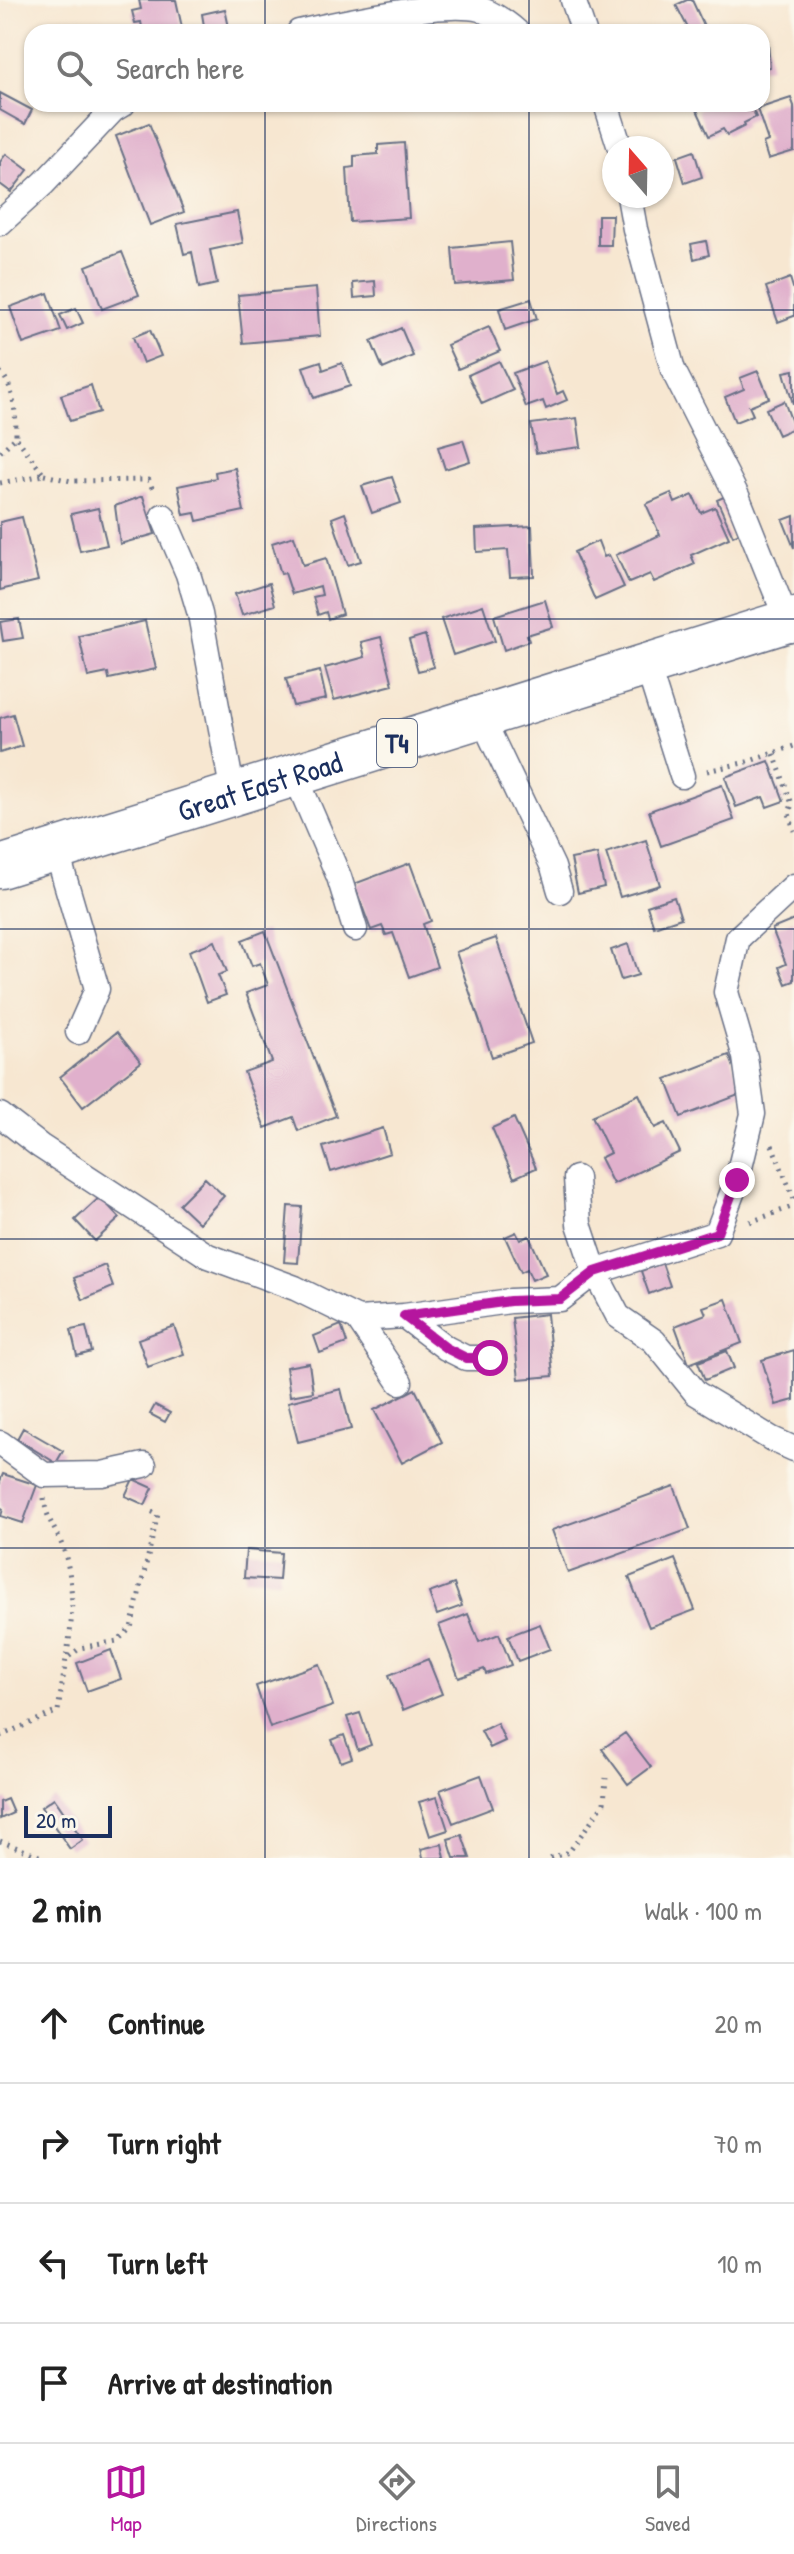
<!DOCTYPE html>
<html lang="en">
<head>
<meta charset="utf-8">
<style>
	:root { --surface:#fff; --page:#f2f2f2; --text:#222; --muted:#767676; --line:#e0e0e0; --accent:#b5179e }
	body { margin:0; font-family:"Patrick Hand",sans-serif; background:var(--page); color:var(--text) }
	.compass { position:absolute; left:602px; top:136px; width:72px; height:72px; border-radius:50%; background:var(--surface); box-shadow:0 2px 6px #0004; rotate:340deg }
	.scale { position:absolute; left:24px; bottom:20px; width:88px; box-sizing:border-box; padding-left:8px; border:4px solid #1b2f5e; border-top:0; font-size:22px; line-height:28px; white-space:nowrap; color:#1b2f5e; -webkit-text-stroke:6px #fbf7ec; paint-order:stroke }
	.stop { position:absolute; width:24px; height:24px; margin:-18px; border:6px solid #b5179e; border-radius:50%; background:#fff }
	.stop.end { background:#b5179e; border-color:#fff; box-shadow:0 2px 8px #0008 }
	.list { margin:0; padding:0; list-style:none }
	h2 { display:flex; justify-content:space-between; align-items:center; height:104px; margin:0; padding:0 32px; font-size:34px }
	h2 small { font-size:26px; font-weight:400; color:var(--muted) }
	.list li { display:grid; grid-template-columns:52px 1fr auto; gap:24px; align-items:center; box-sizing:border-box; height:120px; padding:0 32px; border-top:2px solid var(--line) }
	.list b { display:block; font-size:30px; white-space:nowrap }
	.list em { font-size:26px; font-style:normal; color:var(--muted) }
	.icon { flex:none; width:44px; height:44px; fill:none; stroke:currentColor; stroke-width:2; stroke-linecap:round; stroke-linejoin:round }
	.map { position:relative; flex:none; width:794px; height:1858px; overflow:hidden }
	.search { position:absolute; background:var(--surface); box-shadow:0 2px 6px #0004; left:24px; right:24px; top:24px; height:88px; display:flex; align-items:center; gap:20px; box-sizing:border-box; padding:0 28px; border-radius:24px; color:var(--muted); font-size:30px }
	.sheet { height:584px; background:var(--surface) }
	nav { display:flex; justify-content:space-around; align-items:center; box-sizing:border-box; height:112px; border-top:2px solid var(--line); background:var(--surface); font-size:22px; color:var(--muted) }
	nav a { display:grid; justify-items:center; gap:4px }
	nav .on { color:var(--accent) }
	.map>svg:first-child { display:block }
</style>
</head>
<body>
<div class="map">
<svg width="794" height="1858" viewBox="0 0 794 1858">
	<rect width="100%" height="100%" fill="#fbf7ec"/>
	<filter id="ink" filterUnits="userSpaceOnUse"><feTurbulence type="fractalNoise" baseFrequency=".0125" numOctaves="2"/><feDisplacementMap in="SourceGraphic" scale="16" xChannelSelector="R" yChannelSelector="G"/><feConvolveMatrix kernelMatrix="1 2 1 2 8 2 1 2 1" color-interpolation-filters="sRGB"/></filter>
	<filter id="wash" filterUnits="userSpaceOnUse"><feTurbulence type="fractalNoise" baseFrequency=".006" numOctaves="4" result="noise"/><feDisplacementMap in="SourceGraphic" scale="32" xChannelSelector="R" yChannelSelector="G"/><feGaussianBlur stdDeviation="1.8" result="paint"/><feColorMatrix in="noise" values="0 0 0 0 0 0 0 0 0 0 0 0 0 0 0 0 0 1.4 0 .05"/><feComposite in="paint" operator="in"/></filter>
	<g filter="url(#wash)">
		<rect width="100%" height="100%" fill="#f7e7d1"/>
		<g id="blocks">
			<!-- building -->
			<path fill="#e0b0cc" d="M139 0H176L183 32H143L141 22 135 23 132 11 141 9Z
				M687 0H692L704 26 690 32 676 5Z
				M225 9 230 32H205L202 14Z
				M762 44H768L770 67 762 68Z
				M0 93 32 110 25 124 0 110Z
				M791 98 794 106V151L768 159 763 143 768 141 757 109Z
				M708 104H750L756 117 744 123 745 126 727 135 723 129 709 136 697 110Z
				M149 123 184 212 150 225 116 136Z
				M404 143 409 218 350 222 347 168 354 167V156L378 154V145Z
				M694 151 702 177 685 183 677 157Z
				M6 154 28 170 11 192 0 184V162Z
				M237 212 243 243 210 250 217 284 199 288 192 252 184 254 177 224Z
				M598 215H612L611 245H598Z
				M706 241 709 255 694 259 691 244Z
				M510 242 514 280 455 285 452 248Z
				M122 252 139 295 102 309 86 266Z
				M790 278 794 291V316L778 322 766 287Z
				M375 281 376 296 354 298 353 283Z
				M316 288 320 336 243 343 238 295Z
				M48 293 61 331 23 344 10 307Z
				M531 299 537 319 505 330 499 309Z
				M76 308 83 323 67 330 60 315Z
				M489 327 500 351 458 369 447 345Z
				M401 328 413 356 383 369 371 341Z
				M150 330 161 356 143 363 133 337Z
				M321 361 323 370 342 363 350 386 314 398 303 367Z
				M499 361 513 390 482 404 468 375Z
				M545 361 557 394 563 391 567 400 546 409 543 401 526 407 513 373Z
				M794 370V404H793L784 372Z
				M758 371 769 398 749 406 753 415 735 422 725 397 744 389 740 378Z
				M91 385 99 412 70 421 61 395Z
				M784 401 794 428 778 435 766 409Z
				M577 418 581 447 536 453 531 424Z
				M463 440 470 461 445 469 438 447Z
				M235 468 244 511 197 521 195 513 184 515 178 486 216 478 215 472Z
				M392 477 401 503 372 513 362 486Z
				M671 493 675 503 693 495 701 513 715 507 729 538 691 555 695 564 654 582 650 574 629 583 616 555 660 535 646 504Z
				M730 494 746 530 733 536 717 500Z
				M143 496 155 534 120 544 115 506Z
				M98 508 107 545 80 551 71 514Z
				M345 513 361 561 348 565 332 518Z
				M794 516V548L783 520Z
				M22 517 38 581 0 590V522Z
				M532 526 534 576 510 577 508 550 477 552 476 529Z
				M294 536 303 565 326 558 342 614 328 619 326 612 318 615 313 597 322 595 320 586 292 594 285 573 281 574 272 543Z
				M598 541 604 557 609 555 624 587 595 600 574 552Z
				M269 583 275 605 242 615 235 594Z
				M545 600 553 627 527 635 529 641 504 650 494 616Z
				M483 605 495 641 453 655 441 619Z
				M19 619 23 638 3 641 0 622Z
				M145 621 156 669 109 679 108 673 88 677 79 636Z
				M425 635 434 667 418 671 409 640Z
				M381 637 393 685 334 700 325 668 365 657 361 642Z
				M320 671 326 699 293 706 286 679Z
				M13 714 22 746 0 753V718Z
				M769 761 784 801 767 807 763 797 736 807 725 777Z
				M722 785 734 820 661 846 649 811Z
				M646 840 660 885 620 897 606 853Z
				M597 854 604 887 578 893 571 859Z
				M410 863 431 921 423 924 437 967 409 977 393 933 386 935 382 926 371 930 354 884Z
				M674 897 681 918 654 927 647 906Z
				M794 920V981L786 984 779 967 786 964 772 929Z
				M265 931 336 1116 298 1131 293 1117 265 1128 244 1072 272 1062 246 993 268 985 260 963 252 966 242 940Z
				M496 938 532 1043 492 1057 456 952Z
				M215 941 227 972 218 975 226 995 207 1002 189 951Z
				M628 944 638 975 621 980 611 950Z
				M117 1032 141 1062 83 1107 60 1077Z
				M729 1055 744 1093 681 1117 666 1079Z
				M639 1094 655 1128 666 1123 680 1152 613 1184 600 1158 610 1153 592 1116Z
				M514 1118 536 1168 514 1178 492 1128Z
				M383 1128 390 1153 331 1172 323 1147Z
				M205 1178 224 1196 199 1223 179 1204Z
				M100 1197 120 1218 95 1241 75 1220Z
				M288 1206 302 1207 298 1263 284 1262Z
				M516 1232 520 1240 529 1236 546 1274 532 1280 527 1269 521 1272 505 1237Z
				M662 1263 670 1286 649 1294 641 1271Z
				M105 1265 113 1287 83 1300 74 1278Z
				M726 1299 742 1343 689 1364 675 1326 706 1314 703 1307Z
				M547 1314 553 1376 519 1379 512 1318Z
				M341 1325 347 1343 320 1353 314 1336Z
				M174 1326 184 1354 148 1367 138 1339Z
				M86 1327 92 1352 77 1356 71 1330Z
				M794 1350V1400L776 1405 762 1360Z
				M727 1351 734 1368 705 1380 698 1362Z
				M309 1363 313 1392 290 1396 286 1367Z
				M341 1389 351 1429 298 1442 288 1402Z
				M415 1389 442 1442 402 1463 374 1410Z
				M155 1405 170 1413 165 1422 150 1414Z
				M23 1428 63 1451 56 1463 17 1439Z
				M3 1474 37 1485 23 1523 1 1516 3 1509 0 1507V1481Z
				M133 1479 153 1488 145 1505 125 1496Z
				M674 1486 690 1529 568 1573 552 1530Z
				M246 1550 281 1553 279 1580 244 1578Z
				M675 1559 695 1610 649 1627 629 1577Z
				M454 1584 462 1606 437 1615 429 1593Z
				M468 1614 479 1642 499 1634 511 1665 486 1674 484 1669 459 1678 439 1625Z
				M540 1624 550 1649 518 1661 508 1636Z
				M111 1650 121 1679 87 1691 77 1663Z
				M428 1659 442 1694 403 1710 389 1675Z
				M319 1664 333 1706 270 1728 256 1686Z
				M360 1713 371 1745 358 1750 347 1717Z
				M497 1723 505 1741 490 1748 481 1731Z
				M625 1733 651 1767 628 1784 602 1749Z
				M344 1735 352 1758 341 1762 332 1740Z
				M481 1775 493 1808 453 1823 440 1790Z
				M437 1797 448 1830 430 1836 419 1802Z
				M54 1798 83 1840 70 1849 41 1807Z
				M7 1799 13 1813 0 1819V1802Z
				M462 1835 470 1858H454L448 1839Z
				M442 1844 445 1858H423L421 1849Z"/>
		</g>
	</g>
	<g filter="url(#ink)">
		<use href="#blocks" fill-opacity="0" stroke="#686f86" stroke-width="2"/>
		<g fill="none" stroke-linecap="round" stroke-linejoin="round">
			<defs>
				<path id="street" d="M573 0 584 32
					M299 32C339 23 443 0 480 9 493 14 507 23 517 32
					M606 104 620 148
					M629 196 635 229 673 370 738 498 791 630
					M0 223 44 183 113 110 123 104
					M163 516 188 574 200 614 233 794
					M647 665 682 776
					M481 716 553 867 560 891
					M295 775 339 877 355 929
					M56 849 97 989 78 1032
					M0 1115 40 1146 208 1256 295 1288 358 1319 404 1316 446 1348 466 1358H490
					M576 1178 579 1224 595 1272 717 1233 737 1180 753 1114 745 1057 726 992 738 938 794 886
					M404 1316 510 1301 560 1299 595 1272 618 1316 654 1341 696 1393 772 1439 794 1449
					M358 1319 400 1382
					M0 1443 44 1475 102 1474 144 1465"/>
				<g id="highway">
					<path id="s1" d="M0 867 794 619"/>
				</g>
			</defs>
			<!-- street casing -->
			<use href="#street" stroke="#686f86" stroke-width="27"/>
			<!-- highway casing -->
			<use href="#highway" stroke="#686f86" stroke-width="45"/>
			<!-- path -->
			<path stroke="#686f86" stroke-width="5" stroke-dasharray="2 6" stroke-linecap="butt" d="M0 372C15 386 16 418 16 437L0 452
				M44 475 71 481 149 480 154 493
				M0 483 44 475 16 437
				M774 754 792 804 789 813 794 831
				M707 771 747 762 794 746
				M772 1145 794 1199
				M750 1222 794 1206
				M44 1498C46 1521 58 1531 64 1551 75 1586 73 1624 66 1658
				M0 1736 58 1711 66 1659 80 1648 117 1641 131 1628 158 1514 150 1511
				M0 1841 44 1858
				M550 1858 569 1852 604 1803 606 1778"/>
			<!-- street -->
			<use href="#street" stroke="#fff" stroke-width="24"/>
			<!-- highway -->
			<use href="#highway" stroke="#fff" stroke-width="42"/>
		</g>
	</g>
	<g fill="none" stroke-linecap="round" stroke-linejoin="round" filter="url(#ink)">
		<!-- route -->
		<path stroke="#b5179e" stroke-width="10" d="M490 1358H466L446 1348 404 1316 510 1301 560 1299 595 1272 717 1233 737 1180"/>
	</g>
	<!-- grid -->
	<path fill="none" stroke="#1b2f5e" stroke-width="2" stroke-opacity="0.55" d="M265 0V32M529 0V32M265 104V1858M529 104V1858M0 310H794M0 619H794M0 929H794M0 1239H794M0 1548H794"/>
	<g text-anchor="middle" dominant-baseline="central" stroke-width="7" stroke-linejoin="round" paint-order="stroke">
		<!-- shield labels -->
		<rect fill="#fbf7ec" stroke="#5e6b89" stroke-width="2" x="377" y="719" width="40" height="48" rx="6"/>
		<g font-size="28" font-weight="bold" fill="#1b2f5e">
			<text x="397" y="743">T4</text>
		</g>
		<!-- street labels -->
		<g font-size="30" fill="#1b2f5e" stroke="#fbf7ec">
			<text stroke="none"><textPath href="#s1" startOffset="272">Great East Road</textPath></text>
		</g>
	</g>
</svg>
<svg class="compass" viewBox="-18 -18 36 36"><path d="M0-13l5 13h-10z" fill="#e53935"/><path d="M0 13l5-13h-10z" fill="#767676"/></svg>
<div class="scale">20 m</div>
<div class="stop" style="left:490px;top:1358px"></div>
<div class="stop end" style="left:737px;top:1180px"></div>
<div class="search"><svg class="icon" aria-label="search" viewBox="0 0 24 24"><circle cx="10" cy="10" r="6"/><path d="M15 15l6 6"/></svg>Search here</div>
</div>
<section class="sheet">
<h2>2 min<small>Walk · 100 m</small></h2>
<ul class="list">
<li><svg class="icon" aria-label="ahead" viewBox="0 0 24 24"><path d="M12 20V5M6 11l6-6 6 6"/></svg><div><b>Continue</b></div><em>20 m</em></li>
<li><svg class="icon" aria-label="right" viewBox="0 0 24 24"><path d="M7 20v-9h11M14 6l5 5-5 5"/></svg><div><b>Turn right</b></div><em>70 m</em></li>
<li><svg class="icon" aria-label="left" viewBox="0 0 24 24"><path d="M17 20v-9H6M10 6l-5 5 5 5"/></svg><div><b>Turn left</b></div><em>10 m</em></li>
<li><svg class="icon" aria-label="arrive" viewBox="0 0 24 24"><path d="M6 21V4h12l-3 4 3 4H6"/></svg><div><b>Arrive at destination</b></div></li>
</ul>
</section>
<nav>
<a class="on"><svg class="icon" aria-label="map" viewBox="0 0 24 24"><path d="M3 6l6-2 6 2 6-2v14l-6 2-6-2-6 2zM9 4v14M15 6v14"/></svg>Map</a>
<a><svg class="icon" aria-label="directions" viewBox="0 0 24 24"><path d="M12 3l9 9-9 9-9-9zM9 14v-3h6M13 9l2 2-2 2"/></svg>Directions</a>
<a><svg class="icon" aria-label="saved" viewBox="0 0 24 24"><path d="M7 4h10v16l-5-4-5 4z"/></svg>Saved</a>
</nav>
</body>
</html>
